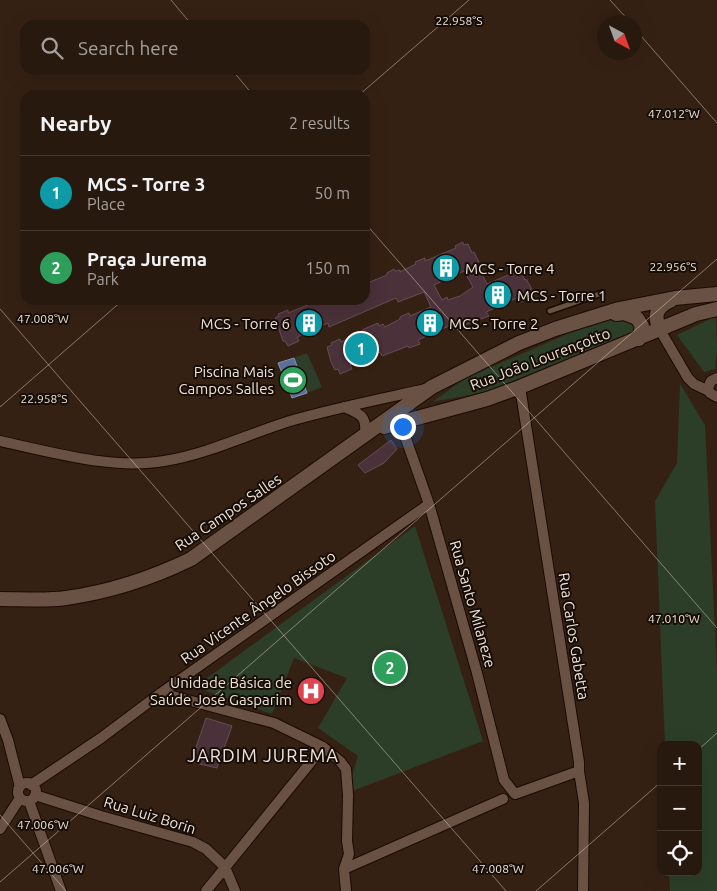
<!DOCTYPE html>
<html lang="en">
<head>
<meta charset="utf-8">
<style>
	:root { --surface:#28190f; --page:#34261d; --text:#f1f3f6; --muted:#a5a09e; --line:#44382f; --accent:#0f766e }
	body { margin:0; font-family:Ubuntu,sans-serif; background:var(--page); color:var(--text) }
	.controls { position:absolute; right:15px; bottom:15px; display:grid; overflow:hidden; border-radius:10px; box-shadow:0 5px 20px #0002 }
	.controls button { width:45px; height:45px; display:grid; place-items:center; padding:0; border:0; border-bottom:1px solid var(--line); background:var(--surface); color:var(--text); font:25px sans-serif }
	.compass { position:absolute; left:597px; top:15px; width:45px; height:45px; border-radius:50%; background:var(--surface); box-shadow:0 5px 20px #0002; rotate:139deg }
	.you { position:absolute; left:402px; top:426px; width:18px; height:18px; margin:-12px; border:4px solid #fff; border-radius:50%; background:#1a73e8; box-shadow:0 0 0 8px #1a73e833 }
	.badge { display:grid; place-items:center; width:32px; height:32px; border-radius:50%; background:var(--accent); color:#fff; font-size:16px; font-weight:700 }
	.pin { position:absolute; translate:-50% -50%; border:2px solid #fff; box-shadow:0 1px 5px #0006 }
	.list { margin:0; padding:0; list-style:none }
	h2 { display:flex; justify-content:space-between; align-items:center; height:65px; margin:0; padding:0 20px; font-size:21px }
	h2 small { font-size:16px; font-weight:400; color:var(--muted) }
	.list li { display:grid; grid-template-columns:32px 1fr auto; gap:15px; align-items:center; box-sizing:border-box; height:75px; padding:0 20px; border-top:1px solid var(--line) }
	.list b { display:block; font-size:19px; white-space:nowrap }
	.list p { margin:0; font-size:16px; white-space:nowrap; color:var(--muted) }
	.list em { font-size:16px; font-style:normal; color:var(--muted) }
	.icon { flex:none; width:28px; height:28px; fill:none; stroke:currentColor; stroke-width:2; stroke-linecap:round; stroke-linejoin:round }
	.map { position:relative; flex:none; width:717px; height:891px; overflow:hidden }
	.search { position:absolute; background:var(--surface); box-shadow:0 5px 20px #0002; left:20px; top:20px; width:350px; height:55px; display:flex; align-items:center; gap:12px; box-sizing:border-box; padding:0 18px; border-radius:15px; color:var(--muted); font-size:19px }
	.panel { position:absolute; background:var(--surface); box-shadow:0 5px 20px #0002; left:20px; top:90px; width:350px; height:215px; border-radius:15px }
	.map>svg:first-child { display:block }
</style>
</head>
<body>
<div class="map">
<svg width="717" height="891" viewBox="0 0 717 891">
	<rect width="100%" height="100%" fill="#352114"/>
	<!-- green -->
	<path fill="#2c3e28" d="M716 316 717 349 715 369 704 372 677 335Z
		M604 318H637L638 330 486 392 432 402 466 378Z
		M307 353 322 387 307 393 294 358Z
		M680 384 705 425 717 672V891H670L669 872H698V745H665L655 501 677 463Z
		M415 526 483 741 347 793 358 756 318 728 347 678 294 658 272 714 195 687Z"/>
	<!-- water -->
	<path fill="#5a6f99" stroke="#8792ac" d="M294 358 307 393 292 398 278 363Z"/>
	<!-- building -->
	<path fill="#4b3139" stroke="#684c54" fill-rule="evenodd" d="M463 242V245L468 244 472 253 474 252 479 262 476 263 487 284 520 270 525 280 526 279 532 289 529 290 532 297 519 303 517 298 486 312 489 316 451 330 449 326 418 340 420 344 409 348 408 346 382 356 380 352 350 365 352 369 340 374 338 369 335 370 331 362 327 347 332 345 331 343 340 339 341 342 363 332 362 330 378 323 379 326 383 324 385 327 400 319V317L409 313 410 316 431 307 424 292 398 302 396 298 329 327 328 323 297 337 299 341 288 346 285 341H283L275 318 279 316 278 314 288 310V313L320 300H365V284L387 275V273L394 269 395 271 400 270V272L416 264 415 262 425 258V261L456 248 455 246ZM464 271 473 287 460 296 448 300 447 297 442 300 434 285Z
		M391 440 397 449 384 463 365 473 358 465Z
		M307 681 320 687 313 700 302 696Z
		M206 718 232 726 217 768 191 762Z"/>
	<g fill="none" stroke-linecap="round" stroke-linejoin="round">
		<defs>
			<path id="service" d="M550 311 602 293"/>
			<path id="minor" d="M660 330 688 378 694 384 709 391
				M717 378 711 381 708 388 710 393 717 397
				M520 387 579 762V771L584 803 583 891
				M344 407C360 414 367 415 365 435
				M400 422 429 504 477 673 504 780 515 794 579 771
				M0 441C50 452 113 470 164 461 208 454 248 434 290 421 335 408 381 399 426 389
				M161 693 274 723 323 747 340 761 346 769 348 795 347 841 349 854 344 869 346 891
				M0 719 8 740 20 787
				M18 792a9 9 0 1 1 18 0a9 9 0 1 1-18 0Z
				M31 785 101 738 161 693 429 504
				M35 795 101 816 193 842 206 849 225 867 235 891
				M29 801 61 891
				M0 829 20 798
				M344 869 503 799
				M206 891 323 747"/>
			<path id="secondary" d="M616 314 624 313 637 318 642 326 639 339
				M660 330C654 316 655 308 670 301
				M384 427 487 399 520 387 696 314 717 309
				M0 599C22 599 45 601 66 598 109 592 152 578 191 559L432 387 519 343 555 329 619 309 675 298 717 294"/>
		</defs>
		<!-- service casing -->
		<use href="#service" stroke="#1c0901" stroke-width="8"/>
		<!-- minor casing -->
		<use href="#minor" stroke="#1c0901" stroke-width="12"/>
		<!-- secondary casing -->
		<use href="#secondary" stroke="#1c0901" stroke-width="16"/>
		<!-- service -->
		<use href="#service" stroke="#695243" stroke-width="5"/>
		<!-- minor -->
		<use href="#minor" stroke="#695243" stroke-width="10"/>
		<!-- secondary -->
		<use href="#secondary" stroke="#695243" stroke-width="14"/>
	</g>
	<!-- ticks -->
	<path fill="none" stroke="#f1e3da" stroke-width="1" stroke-opacity="0.45" d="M171 0 192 25M610 0 630 22M634 28 717 123M232 70 253 95M359 95 469 0M365 223 717 628M0 309 506 891M0 407 123 300M698 750 717 733M0 815 66 891M0 882 717 259M536 891 661 782"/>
	<!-- icons -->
	<defs>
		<symbol id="building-disc" viewBox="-11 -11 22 22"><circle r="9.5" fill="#0f9aa8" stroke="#160d07"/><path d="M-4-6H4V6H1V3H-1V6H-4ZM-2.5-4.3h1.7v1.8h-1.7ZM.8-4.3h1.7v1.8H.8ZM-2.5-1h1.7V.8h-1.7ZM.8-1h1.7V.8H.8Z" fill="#fff"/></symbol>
		<symbol id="stadium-disc" viewBox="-11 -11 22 22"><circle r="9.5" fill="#2e9e5b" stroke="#160d07"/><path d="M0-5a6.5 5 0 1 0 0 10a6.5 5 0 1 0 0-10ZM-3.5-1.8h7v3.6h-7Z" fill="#fff"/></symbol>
		<symbol id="hospital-disc" viewBox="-11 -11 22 22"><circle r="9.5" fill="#e0444e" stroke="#160d07"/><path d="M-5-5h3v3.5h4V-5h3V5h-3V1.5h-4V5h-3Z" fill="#fff"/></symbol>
	</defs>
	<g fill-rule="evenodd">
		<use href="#building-disc" x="430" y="252" width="32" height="32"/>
		<use href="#building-disc" x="482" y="279" width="32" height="32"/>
		<use href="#building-disc" x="293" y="307" width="32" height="32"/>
		<use href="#building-disc" x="414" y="307" width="32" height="32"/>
		<use href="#stadium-disc" x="277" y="364" width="32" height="32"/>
		<use href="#hospital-disc" x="295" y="675" width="32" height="32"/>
	</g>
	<g text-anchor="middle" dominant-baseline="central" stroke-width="4" stroke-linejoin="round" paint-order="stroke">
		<!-- poi labels -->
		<g font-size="15" fill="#f1e3da" stroke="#160d07" text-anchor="start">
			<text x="465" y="268">MCS - Torre 4</text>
			<text x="517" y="295">MCS - Torre 1</text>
			<text x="290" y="323" text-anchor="end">MCS - Torre 6</text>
			<text x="449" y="323">MCS - Torre 2</text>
			<text x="274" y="371" text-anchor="end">Piscina Mais<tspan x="274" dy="17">Campos Salles</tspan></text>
			<text x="292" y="682" text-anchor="end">Unidade Básica de<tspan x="292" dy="17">Saúde José Gasparim</tspan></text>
		</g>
		<!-- street labels -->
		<g font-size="15" fill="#f1e3da" stroke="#160d07">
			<text transform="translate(540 359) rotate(-21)">Rua João Lourençotto</text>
			<text transform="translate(228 512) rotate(-34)">Rua Campos Salles</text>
			<text transform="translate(473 604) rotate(74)">Rua Santo Milaneze</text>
			<text transform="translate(258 607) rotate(-35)">Rua Vicente Ângelo Bissoto</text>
			<text transform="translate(574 636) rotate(81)">Rua Carlos Gabetta</text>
			<text transform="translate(150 815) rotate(17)">Rua Luiz Borin</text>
		</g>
		<!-- quarter labels -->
		<g font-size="18" letter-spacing="1" fill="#f1e3da" stroke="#160d07">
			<text x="263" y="755">JARDIM JUREMA</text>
		</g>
	</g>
	<g font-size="12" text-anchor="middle" fill="#f1e3da" stroke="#160d07" stroke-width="4" stroke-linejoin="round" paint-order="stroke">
		<text x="459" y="25">22.958°S</text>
		<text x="674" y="118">47.012°W</text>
		<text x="673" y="271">22.956°S</text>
		<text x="43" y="323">47.008°W</text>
		<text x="44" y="403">22.958°S</text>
		<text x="674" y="623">47.010°W</text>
		<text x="43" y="829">47.006°W</text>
		<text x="58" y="873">47.006°W</text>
		<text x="498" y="873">47.008°W</text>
	</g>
</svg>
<div class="controls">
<button>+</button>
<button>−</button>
<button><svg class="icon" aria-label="locate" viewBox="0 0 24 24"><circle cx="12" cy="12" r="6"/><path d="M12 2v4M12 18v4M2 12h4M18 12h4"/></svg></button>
</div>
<svg class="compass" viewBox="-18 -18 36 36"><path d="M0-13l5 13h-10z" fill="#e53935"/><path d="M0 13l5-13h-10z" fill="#a5a09e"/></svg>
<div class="you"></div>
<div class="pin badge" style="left:361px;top:349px;background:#0f9aa8">1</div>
<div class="pin badge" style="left:390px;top:668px;background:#2e9e5b">2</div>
<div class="search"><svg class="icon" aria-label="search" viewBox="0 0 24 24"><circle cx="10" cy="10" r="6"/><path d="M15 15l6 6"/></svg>Search here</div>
<section class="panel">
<h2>Nearby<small>2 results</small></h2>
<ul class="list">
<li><span class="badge" style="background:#0f9aa8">1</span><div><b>MCS - Torre 3</b><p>Place</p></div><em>50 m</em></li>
<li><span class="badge" style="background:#2e9e5b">2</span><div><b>Praça Jurema</b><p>Park</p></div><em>150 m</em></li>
</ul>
</section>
</div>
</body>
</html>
